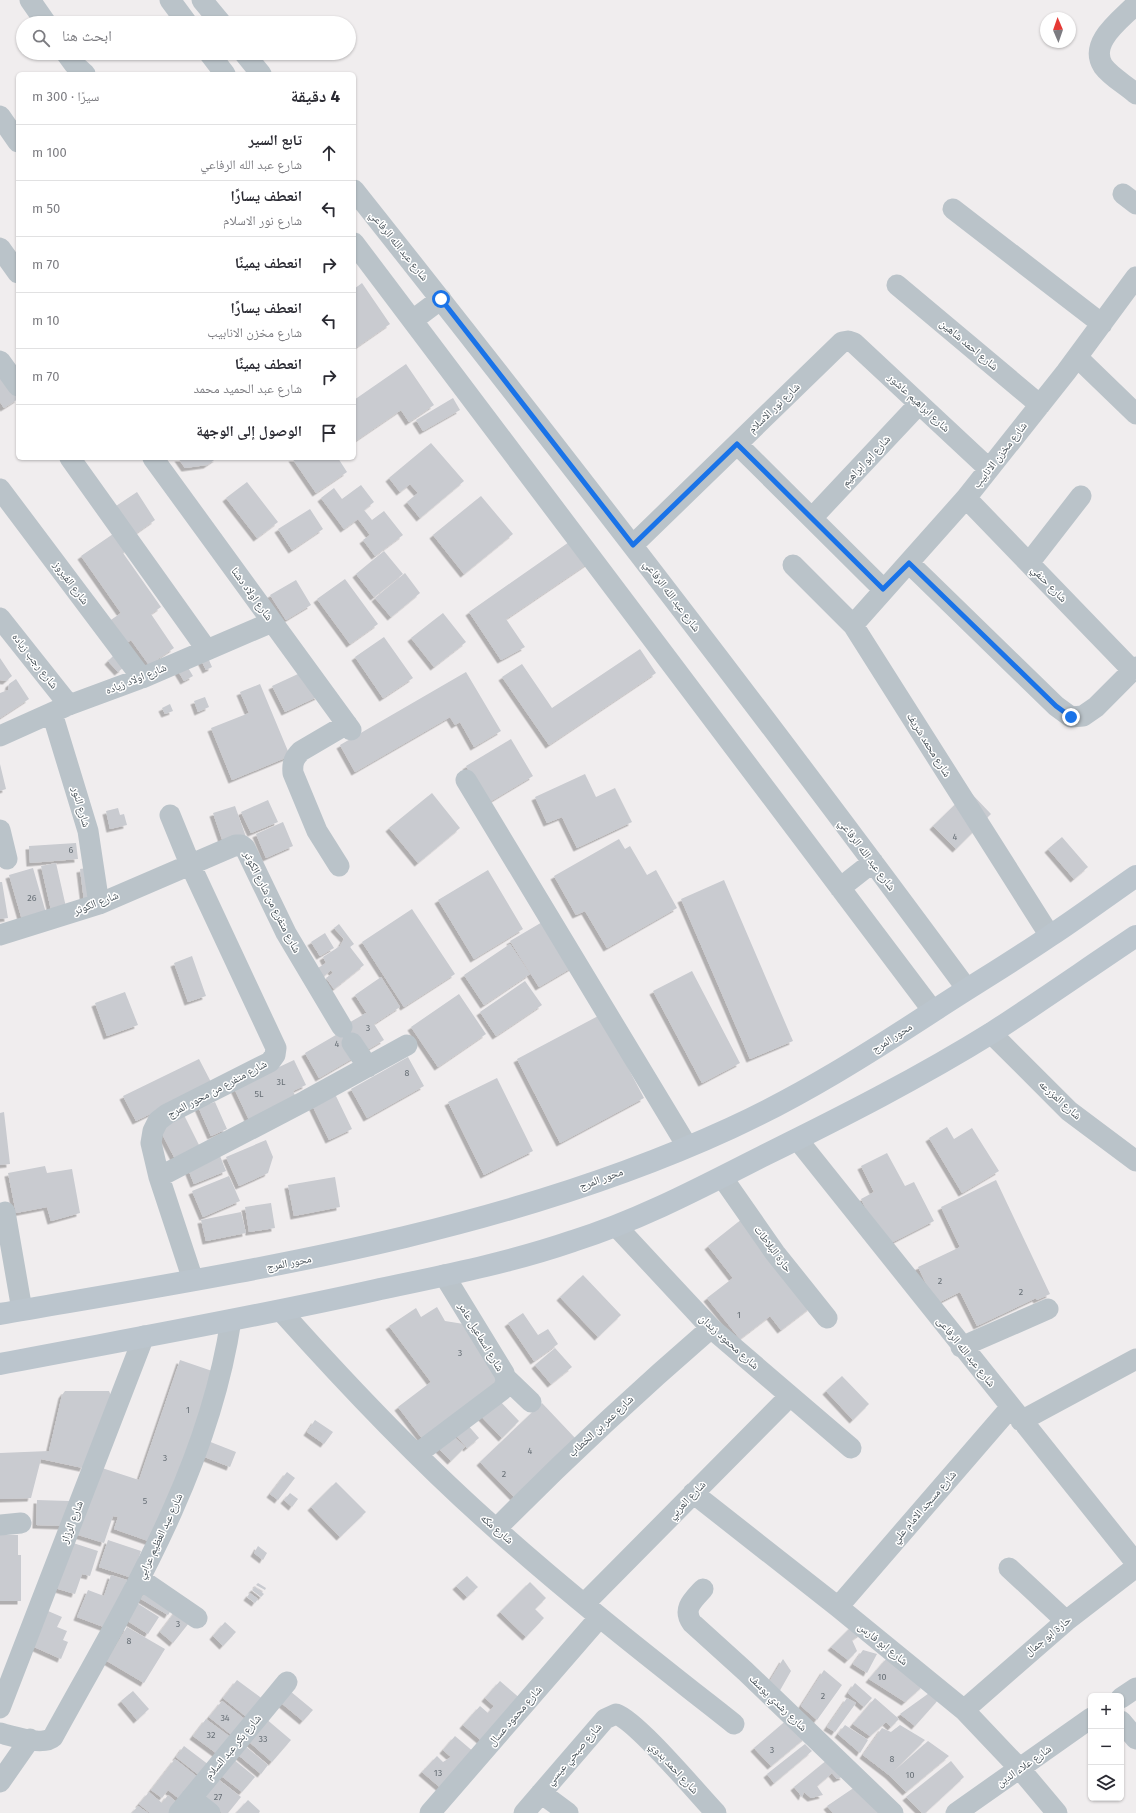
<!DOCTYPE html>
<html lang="ar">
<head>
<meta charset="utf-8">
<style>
	:root { --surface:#fff; --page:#f7f7f7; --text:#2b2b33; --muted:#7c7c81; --line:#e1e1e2 }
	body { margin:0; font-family:"Fira Sans","Noto Naskh Arabic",sans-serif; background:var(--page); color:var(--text); direction:rtl }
	.controls { position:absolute; right:12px; bottom:12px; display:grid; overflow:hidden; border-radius:6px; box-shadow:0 1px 3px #0004 }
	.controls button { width:36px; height:36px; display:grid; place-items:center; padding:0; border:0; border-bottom:1px solid var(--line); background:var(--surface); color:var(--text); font:20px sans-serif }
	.compass { position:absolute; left:1040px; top:12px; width:36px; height:36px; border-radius:50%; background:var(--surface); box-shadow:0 1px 3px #0004; rotate:358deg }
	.stop { position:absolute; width:12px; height:12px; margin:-9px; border:3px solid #1a73e8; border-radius:50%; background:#fff }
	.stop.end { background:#1a73e8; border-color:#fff; box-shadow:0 1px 4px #0008 }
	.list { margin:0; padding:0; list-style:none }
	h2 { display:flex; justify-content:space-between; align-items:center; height:52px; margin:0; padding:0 16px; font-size:17px }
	h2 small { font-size:13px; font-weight:400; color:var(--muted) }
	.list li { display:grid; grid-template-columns:26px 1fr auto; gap:12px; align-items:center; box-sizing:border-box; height:56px; padding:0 16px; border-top:1px solid var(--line) }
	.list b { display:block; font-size:15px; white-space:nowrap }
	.list p { margin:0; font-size:13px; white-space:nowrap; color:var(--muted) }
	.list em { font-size:13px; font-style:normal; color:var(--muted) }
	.icon { flex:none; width:22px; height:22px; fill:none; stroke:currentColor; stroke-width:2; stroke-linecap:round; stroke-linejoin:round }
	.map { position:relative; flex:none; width:1136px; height:1813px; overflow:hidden; direction:ltr }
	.search { position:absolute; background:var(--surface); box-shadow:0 1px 3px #0004; left:16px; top:16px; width:340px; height:44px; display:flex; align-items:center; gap:10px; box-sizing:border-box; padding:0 14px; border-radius:22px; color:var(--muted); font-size:15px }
	.panel { position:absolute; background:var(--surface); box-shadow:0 1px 3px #0004; left:16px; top:72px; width:340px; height:388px; border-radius:6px; direction:rtl }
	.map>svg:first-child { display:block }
</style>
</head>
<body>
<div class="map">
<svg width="1136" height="1813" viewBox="0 0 1136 1813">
	<defs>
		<filter id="shadow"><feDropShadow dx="-3.5" dy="3.5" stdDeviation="0" flood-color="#0004"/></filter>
	</defs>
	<rect width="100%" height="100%" fill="#f0edee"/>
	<!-- building -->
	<path fill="#c9cbd0" filter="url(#shadow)" d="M362 283 390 324 354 349V289Z
		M406 364 434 405 409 422 401 410 354 442V400Z
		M0 366 18 371V399L4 408 0 402Z
		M453 398 460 410 423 431 416 420Z
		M431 443 464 481 420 518 407 502 418 493 410 484 400 492 389 478Z
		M178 458H217L207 465 185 468Z
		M292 458H338L347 472 316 493Z
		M247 482 278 522 257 538 226 498Z
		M361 485 374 502 364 510 372 520 384 511 403 535 375 556 363 540 370 535 358 519 344 529 321 498 334 488 342 499Z
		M137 492 155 520 135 534 116 506Z
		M481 496 513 534 464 574 433 535Z
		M310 509 323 529 292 550 278 529Z
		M116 532 128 549 123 553 161 607 151 614 174 648 149 665 131 640 121 647 105 624 121 613 81 556Z
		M572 540 590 562 506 619 525 647 501 660 469 612Z
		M384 551 403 574 374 597 356 574Z
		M405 573 420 593 391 617 375 598Z
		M345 579 378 624 350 644 317 599Z
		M296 580 311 605 286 620 270 595Z
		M443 613 466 642 434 667 411 638Z
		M384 637 413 678 383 698 355 657Z
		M640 649 656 673 549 745 502 677 522 664 552 708Z
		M113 656 123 668 118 672 108 661Z
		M0 658 12 676 6 681 0 680Z
		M208 658 212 667 206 670 201 660Z
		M187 666 193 676 184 681 178 671Z
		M466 672 501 731 474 747 460 722 455 725 450 717 355 772 340 745Z
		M298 674 319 696 285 712 272 686Z
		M16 679 29 699 0 718V693L8 690 9 684Z
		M260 684 290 756 232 780 211 728 249 713 240 692Z
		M205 697 209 707 198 712 194 701Z
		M170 704 173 711 165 714 162 708Z
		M511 739 533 776 488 803 466 766Z
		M0 764 6 789 0 791Z
		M585 774 596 797 615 788 632 822 577 848 562 817 547 823 535 797Z
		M969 791 991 814 956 849 933 826Z
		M432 793 460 828 418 863 389 828Z
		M268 800 278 822 251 833 241 812Z
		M235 806 246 837 224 845 213 813Z
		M118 808 120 815 124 814 127 825 110 829 106 811Z
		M283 822 293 846 266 858 256 834Z
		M1062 837 1088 867 1074 879 1048 849Z
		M619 839 625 849 630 846 647 875 656 870 677 908 607 948 585 911 576 915 554 876Z
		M76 843 78 859 30 863 29 846Z
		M56 863 66 907 51 910 41 866Z
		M92 867 95 894 84 901 80 869Z
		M33 868 46 913 22 920 9 875Z
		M488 870 523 929 474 959 438 900Z
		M724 880 793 1041 750 1059 681 899Z
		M0 882H2L8 918 0 919Z
		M412 909 455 974 404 1007 362 942Z
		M544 921 573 967 539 987 510 941Z
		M339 924 354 944 350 947 364 965 334 989 326 978 333 973 331 970 324 976 318 968 326 963 323 957 340 946 344 939 334 928Z
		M325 933 334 948 320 956 311 942Z
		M510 944 530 974 484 1005 464 975Z
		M192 956 206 996 188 1002 174 963Z
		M692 971 740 1063 702 1083 653 991Z
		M381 977 400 1007 374 1024 384 1040 362 1053 345 1025 366 1013 370 1018 355 995Z
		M525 981 542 1005 496 1036 480 1012Z
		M125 992 138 1025 107 1036 95 1003Z
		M459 994 486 1034 438 1067 411 1027Z
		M600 1015 644 1098 560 1143 517 1059Z
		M341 1032 355 1057 319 1078 305 1053Z
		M408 1057 424 1086 367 1118 351 1089Z
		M199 1059 212 1084 136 1121 123 1096Z
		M294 1060 306 1085 293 1091 297 1100 250 1122 234 1088Z
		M497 1078 533 1151 484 1175 448 1102Z
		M335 1094 352 1129 329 1140 312 1105Z
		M206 1098 209 1104 215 1102 227 1129 211 1136 196 1102Z
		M182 1111 200 1147 175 1159 157 1124Z
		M4 1112 10 1164 0 1165V1113Z
		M947 1127 954 1139 972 1128 999 1171 962 1193 929 1138Z
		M266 1140 273 1157 268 1173 239 1186 226 1157Z
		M218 1151 226 1171 194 1184 186 1164Z
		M887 1153 905 1186 914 1182 934 1221 885 1246 861 1199 874 1192 861 1166Z
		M45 1166 47 1173 72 1169 80 1213 51 1221 47 1207 16 1213 8 1173Z
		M229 1176 240 1201 203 1217 192 1191Z
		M335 1177 340 1207 294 1216 288 1185Z
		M996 1180 1050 1294 1037 1300 1036 1298 977 1326 960 1292 936 1304 918 1267 960 1247 941 1207Z
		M271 1203 275 1228 249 1232 245 1207Z
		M241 1212 246 1233 206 1241 201 1220Z
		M742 1219 811 1307 781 1330 770 1316 740 1339 707 1298 733 1278 708 1246Z
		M583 1275 621 1315 598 1337 560 1297Z
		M437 1307 445 1321 470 1325 503 1378 424 1441 398 1407 431 1382 389 1326 416 1308 421 1317Z
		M523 1313 538 1335 548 1329 558 1344 534 1361 508 1323Z
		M555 1348 572 1367 551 1384 535 1365Z
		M180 1360 218 1373 154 1543 114 1529 118 1517 113 1516 104 1543 75 1534 102 1468 139 1480Z
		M842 1376 869 1404 853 1420 826 1391Z
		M65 1391H109L113 1400 83 1468 41 1459 31 1498 0 1499V1453L49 1451 62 1395Z
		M495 1396 519 1421 502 1438 478 1413Z
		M542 1403 576 1439 514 1497 480 1462Z
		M315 1420 333 1432 324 1444 307 1432Z
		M466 1423 479 1438 467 1448 454 1433Z
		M450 1433 465 1447 451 1461 436 1446Z
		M208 1441 236 1452 230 1467 202 1456Z
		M287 1472 295 1478 278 1500 270 1494Z
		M336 1482 366 1512 340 1537 311 1507Z
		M290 1493 298 1499 292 1507 284 1500Z
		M37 1500 69 1501 68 1526 36 1525Z
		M0 1535H18V1555H21V1601H0Z
		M108 1540 141 1551 132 1578 99 1567Z
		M70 1542 98 1551 90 1576 82 1574 75 1594 55 1588Z
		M258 1546 267 1553 263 1560 254 1553Z
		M111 1575 127 1580 109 1629 77 1617 88 1590 104 1596Z
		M467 1576 478 1587 467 1597 456 1586Z
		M154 1580 180 1596 168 1615 141 1599Z
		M530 1582 546 1598 535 1609 544 1618 526 1637 500 1612Z
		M258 1583 266 1588 265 1590 256 1585Z
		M255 1587 264 1594 261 1597 252 1590Z
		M250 1593 258 1599 255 1603 247 1597Z
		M186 1598 200 1609 173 1643 160 1632Z
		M137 1603 159 1617 148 1634 126 1620Z
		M48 1611 62 1617 57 1627 67 1631 63 1640 68 1642 61 1659 32 1646Z
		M225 1622 236 1632 223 1646 213 1636Z
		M852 1626 864 1631 852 1640 857 1651 848 1660 831 1647Z
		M127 1627 165 1649 144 1683 107 1661Z
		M863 1650 877 1654 867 1673 853 1664Z
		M888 1657 924 1685 905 1702 869 1679Z
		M783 1659 791 1671 778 1694 768 1684Z
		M824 1670 842 1685 817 1720 801 1706Z
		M237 1680 264 1700 249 1719 223 1698Z
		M500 1681 522 1700 484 1743 463 1725 480 1706 488 1713 494 1706 485 1698Z
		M855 1683 872 1698 864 1707 848 1693Z
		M133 1691 149 1709 137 1720 121 1701Z
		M290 1691 313 1710 303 1721 280 1702Z
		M932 1691 939 1699 915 1726 900 1714Z
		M847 1698 856 1703 835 1732 827 1727Z
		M875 1698 899 1719 891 1727 886 1722 870 1736 853 1724Z
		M222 1701 247 1721 234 1737 209 1717Z
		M265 1718 291 1740 272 1762 247 1740Z
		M206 1719 233 1739 220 1756 193 1736Z
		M788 1719 806 1737 771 1766 754 1748Z
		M845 1725 868 1740 860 1753 838 1734Z
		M900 1725 925 1740 893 1772 928 1741 949 1756 906 1792 889 1775 863 1755 882 1728 891 1732Z
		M455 1736 475 1753 443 1790 422 1772 437 1756 443 1762 451 1757 443 1750Z
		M805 1744 812 1751 774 1783 767 1774Z
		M244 1745 268 1765 261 1774 237 1754Z
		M184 1746 209 1765 200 1776 176 1757Z
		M175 1759 200 1779 182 1801 168 1790 162 1798 151 1790Z
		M233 1759 255 1777 242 1792 220 1775Z
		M827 1760 844 1776 837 1779 832 1773 817 1786 823 1795 811 1798 804 1792 802 1797 794 1787Z
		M951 1761 964 1777 925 1813H922L906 1797Z
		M218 1779 241 1797 228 1813H222L202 1797Z
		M855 1787 883 1813H833L827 1806Z
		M149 1792 162 1803 168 1795 180 1805 174 1813H150L139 1804Z
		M248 1800 260 1811 259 1813H236Z
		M138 1806 148 1813H132Z"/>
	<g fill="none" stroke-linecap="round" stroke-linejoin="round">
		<!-- street -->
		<path stroke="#bac3c9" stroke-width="21" d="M30 0 46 23
			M170 0 187 23
			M202 0 221 23
			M1136 4C1122 19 1088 42 1103 66 1111 77 1126 85 1136 94
			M66 53 74 64 85 74
			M209 53 225 74
			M244 53 261 74
			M0 116 18 142
			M354 190C563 453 768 719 967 989
			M1123 194 1136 204
			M953 209 1102 324
			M354 243 933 1011
			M0 248 18 273
			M897 285 1040 405
			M413 320 441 299
			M1077 357 1136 414
			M0 361 18 386
			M737 444 883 589
			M70 458 207 650
			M153 458 351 730
			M0 489 142 678
			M966 498 1132 670
			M812 518 919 404
			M633 545 842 342 848 341 854 343 988 468
			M909 563 1056 706 1071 717 1083 716 1096 707 1136 667
			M1029 563 1081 496
			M793 565 853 625 1050 936
			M0 618 69 705
			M853 625 966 498 1066 372 1136 277
			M52 713 88 831 99 904
			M0 736 69 705 142 678 272 622
			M466 780 687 1146
			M170 815 190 864 276 1048 275 1055 270 1062 167 1114 158 1121 153 1131 151 1143 159 1177 193 1280
			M0 830 7 859
			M339 866 317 831 293 773C292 763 294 758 301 751L347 724
			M840 888 873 862
			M0 935 99 904 236 845H241L245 848 286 933 342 1027
			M991 1033 1069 1111 1136 1161
			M352 1043 368 1067
			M797 1139 1136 1563
			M159 1177 305 1101 407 1045
			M722 1177 775 1253 827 1318
			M5 1212 22 1310
			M616 1226 711 1328 851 1448
			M281 1311C349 1387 419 1461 495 1528 572 1597 653 1660 734 1724
			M961 1347 1048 1309
			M506 1378 531 1402
			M1021 1421 1136 1359
			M417 1454 502 1390C506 1384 507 1380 504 1373L444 1275
			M693 1493 838 1607 964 1710 1020 1769 1057 1813
			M0 1525 21 1523
			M496 1529C565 1459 637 1392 711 1328
			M1009 1568 1066 1621
			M140 1579 197 1618
			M703 1589C693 1600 682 1609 692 1623L745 1671 893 1813
			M584 1604 790 1396
			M838 1607 1010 1408
			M1121 1698 1136 1688
			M0 1708 144 1336
			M964 1710 1066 1621 1136 1567
			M1121 1721 1136 1739
			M0 1733C12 1736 44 1746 53 1737 126 1604 208 1473 231 1320
			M0 1782 30 1739
			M541 1793 568 1813
			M191 1798 210 1813
			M179 1813 287 1682
			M430 1813 599 1618
			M524 1813 605 1719 616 1714C637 1721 697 1793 716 1813
			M956 1813 1091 1718"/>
		<!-- secondary -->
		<path stroke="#bbc5cd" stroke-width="22" d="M0 1314C247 1271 501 1234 731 1128 803 1095 869 1053 935 1010 973 985 1012 962 1050 936 1079 917 1107 896 1136 876
			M0 1364C125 1340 251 1318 376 1290 442 1276 509 1263 573 1241 640 1220 702 1187 765 1155 842 1117 919 1078 993 1032 1041 1001 1088 968 1136 936"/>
	</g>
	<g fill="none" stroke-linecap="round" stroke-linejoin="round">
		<!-- route -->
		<path stroke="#1a73e8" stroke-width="5" d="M441 299 633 545 737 444 883 589 909 563 1056 706 1071 717"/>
	</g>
	<g text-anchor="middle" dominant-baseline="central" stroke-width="3" stroke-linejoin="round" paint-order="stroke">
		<!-- number labels -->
		<g font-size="9" fill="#687077">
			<text x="955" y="837">4</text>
			<text x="71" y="850">6</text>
			<text x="32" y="898">26</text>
			<text x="368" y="1028">3</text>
			<text x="337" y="1044">4</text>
			<text x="407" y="1073">8</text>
			<text x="281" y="1082">3L</text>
			<text x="259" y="1094">5L</text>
			<text x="940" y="1281">2</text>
			<text x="1021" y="1292">2</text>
			<text x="739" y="1315">1</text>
			<text x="460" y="1353">3</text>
			<text x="188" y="1410">1</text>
			<text x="530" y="1451">4</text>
			<text x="165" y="1458">3</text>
			<text x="504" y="1474">2</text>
			<text x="145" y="1501">5</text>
			<text x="178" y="1624">3</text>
			<text x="129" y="1641">8</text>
			<text x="882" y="1677">10</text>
			<text x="823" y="1696">2</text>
			<text x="225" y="1718">34</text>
			<text x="211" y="1735">32</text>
			<text x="263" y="1739">33</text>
			<text x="772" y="1750">3</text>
			<text x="892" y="1759">8</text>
			<text x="438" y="1773">13</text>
			<text x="910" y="1775">10</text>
			<text x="218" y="1797">27</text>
		</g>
		<!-- street labels -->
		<g font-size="11" fill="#485259" stroke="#fff">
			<text transform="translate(399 246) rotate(51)">شارع عبد الله الرفاعي</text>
			<text transform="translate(969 345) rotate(40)">شارع احمد شاهين</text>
			<text transform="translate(919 403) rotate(43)">شارع ابراهيم عاشور</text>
			<text transform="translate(774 408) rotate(-44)">شارع نور الاسلام</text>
			<text transform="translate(1000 455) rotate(-52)">شارع مخزن الانابيب</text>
			<text transform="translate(866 461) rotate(-47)">شارع ابو ابراهيم</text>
			<text transform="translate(71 583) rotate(53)">شارع الفيروز</text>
			<text transform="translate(1049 584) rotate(46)">شارع حنفي</text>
			<text transform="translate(252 594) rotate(54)">شارع اولاد دشنا</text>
			<text transform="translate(672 596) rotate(53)">شارع عبد الله الرفاعي</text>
			<text transform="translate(35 661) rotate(52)">شارع رجب زياده</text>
			<text transform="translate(136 679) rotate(-22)">شارع اولاد زياده</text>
			<text transform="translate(929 745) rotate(58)">شارع محمد شريف</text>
			<text transform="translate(81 807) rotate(74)">شارع النور</text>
			<text transform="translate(867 855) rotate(53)">شارع عبد الله الرفاعي</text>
			<text transform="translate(272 902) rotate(63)">شارع متفرع من شارع الكوثر</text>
			<text transform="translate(96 903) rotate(-21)">شارع الكوثر</text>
			<text transform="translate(892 1038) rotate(-33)">محور المرج</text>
			<text transform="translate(217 1089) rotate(-28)">شارع متفرع من محور المرج</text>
			<text transform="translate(1060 1100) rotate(42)">شارع المزرعه</text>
			<text transform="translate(601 1179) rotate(-20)">محور المرج</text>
			<text transform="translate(773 1249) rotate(53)">حارة البلاطات</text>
			<text transform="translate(289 1263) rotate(-11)">محور المرج</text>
			<text transform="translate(481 1337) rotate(59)">شارع اسماعيل عامر</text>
			<text transform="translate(729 1342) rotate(42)">شارع محمود زيدان</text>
			<text transform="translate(966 1352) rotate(51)">شارع عبد الله الرفاعى</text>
			<text transform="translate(601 1426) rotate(-43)">شارع عمر بن الخطاب</text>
			<text transform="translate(687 1500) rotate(-46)">شارع العربي</text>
			<text transform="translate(924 1507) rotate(-49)">شارع مسجد الامام علي</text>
			<text transform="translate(72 1522) rotate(-69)">شارع الرزاز</text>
			<text transform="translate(497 1529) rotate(41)">شارع مكه</text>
			<text transform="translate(160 1536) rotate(-65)">شارع عبد العظيم عرابي</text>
			<text transform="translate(1048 1636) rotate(-39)">حارة ابو جمال</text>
			<text transform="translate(883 1644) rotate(39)">شارع ابو فارس</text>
			<text transform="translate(778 1703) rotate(44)">شارع رشدي يوسف</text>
			<text transform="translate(515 1716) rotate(-49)">شارع محمود عسال</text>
			<text transform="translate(233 1747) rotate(-50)">شارع بكر عبد السلام</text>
			<text transform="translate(574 1754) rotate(-49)">شارع صبحي عيسي</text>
			<text transform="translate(1024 1766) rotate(-35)">شارع علاء الدين</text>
			<text transform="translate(674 1768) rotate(47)">شارع احمد بدوي</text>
		</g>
	</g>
</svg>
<div class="controls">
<button>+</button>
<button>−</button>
<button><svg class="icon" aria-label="layers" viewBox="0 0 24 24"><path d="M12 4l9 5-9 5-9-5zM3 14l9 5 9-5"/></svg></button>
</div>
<svg class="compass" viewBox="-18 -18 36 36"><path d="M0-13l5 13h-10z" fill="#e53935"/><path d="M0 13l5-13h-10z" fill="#7c7c81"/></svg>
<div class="stop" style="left:441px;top:299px"></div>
<div class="stop end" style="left:1071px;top:717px"></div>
<div class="search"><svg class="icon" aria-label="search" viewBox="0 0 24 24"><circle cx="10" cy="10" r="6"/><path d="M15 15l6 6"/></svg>ابحث هنا</div>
<section class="panel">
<h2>4 دقيقة<small>سيرًا · 300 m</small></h2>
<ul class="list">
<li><svg class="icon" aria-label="ahead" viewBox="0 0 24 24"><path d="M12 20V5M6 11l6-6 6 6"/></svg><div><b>تابع السير</b><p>شارع عبد الله الرفاعي</p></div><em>100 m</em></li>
<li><svg class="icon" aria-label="left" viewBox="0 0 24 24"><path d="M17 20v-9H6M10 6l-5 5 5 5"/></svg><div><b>انعطف يسارًا</b><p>شارع نور الاسلام</p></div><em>50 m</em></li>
<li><svg class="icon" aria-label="right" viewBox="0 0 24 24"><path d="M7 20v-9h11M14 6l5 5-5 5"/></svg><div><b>انعطف يمينًا</b></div><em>70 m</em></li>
<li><svg class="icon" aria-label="left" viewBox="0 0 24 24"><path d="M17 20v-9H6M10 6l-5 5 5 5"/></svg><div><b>انعطف يسارًا</b><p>شارع مخزن الانابيب</p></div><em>10 m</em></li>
<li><svg class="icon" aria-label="right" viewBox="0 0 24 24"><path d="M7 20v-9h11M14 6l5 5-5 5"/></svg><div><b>انعطف يمينًا</b><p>شارع عبد الحميد محمد</p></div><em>70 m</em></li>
<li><svg class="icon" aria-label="arrive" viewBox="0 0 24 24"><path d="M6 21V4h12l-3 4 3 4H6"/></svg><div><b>الوصول إلى الوجهة</b></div></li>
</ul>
</section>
</div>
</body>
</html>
